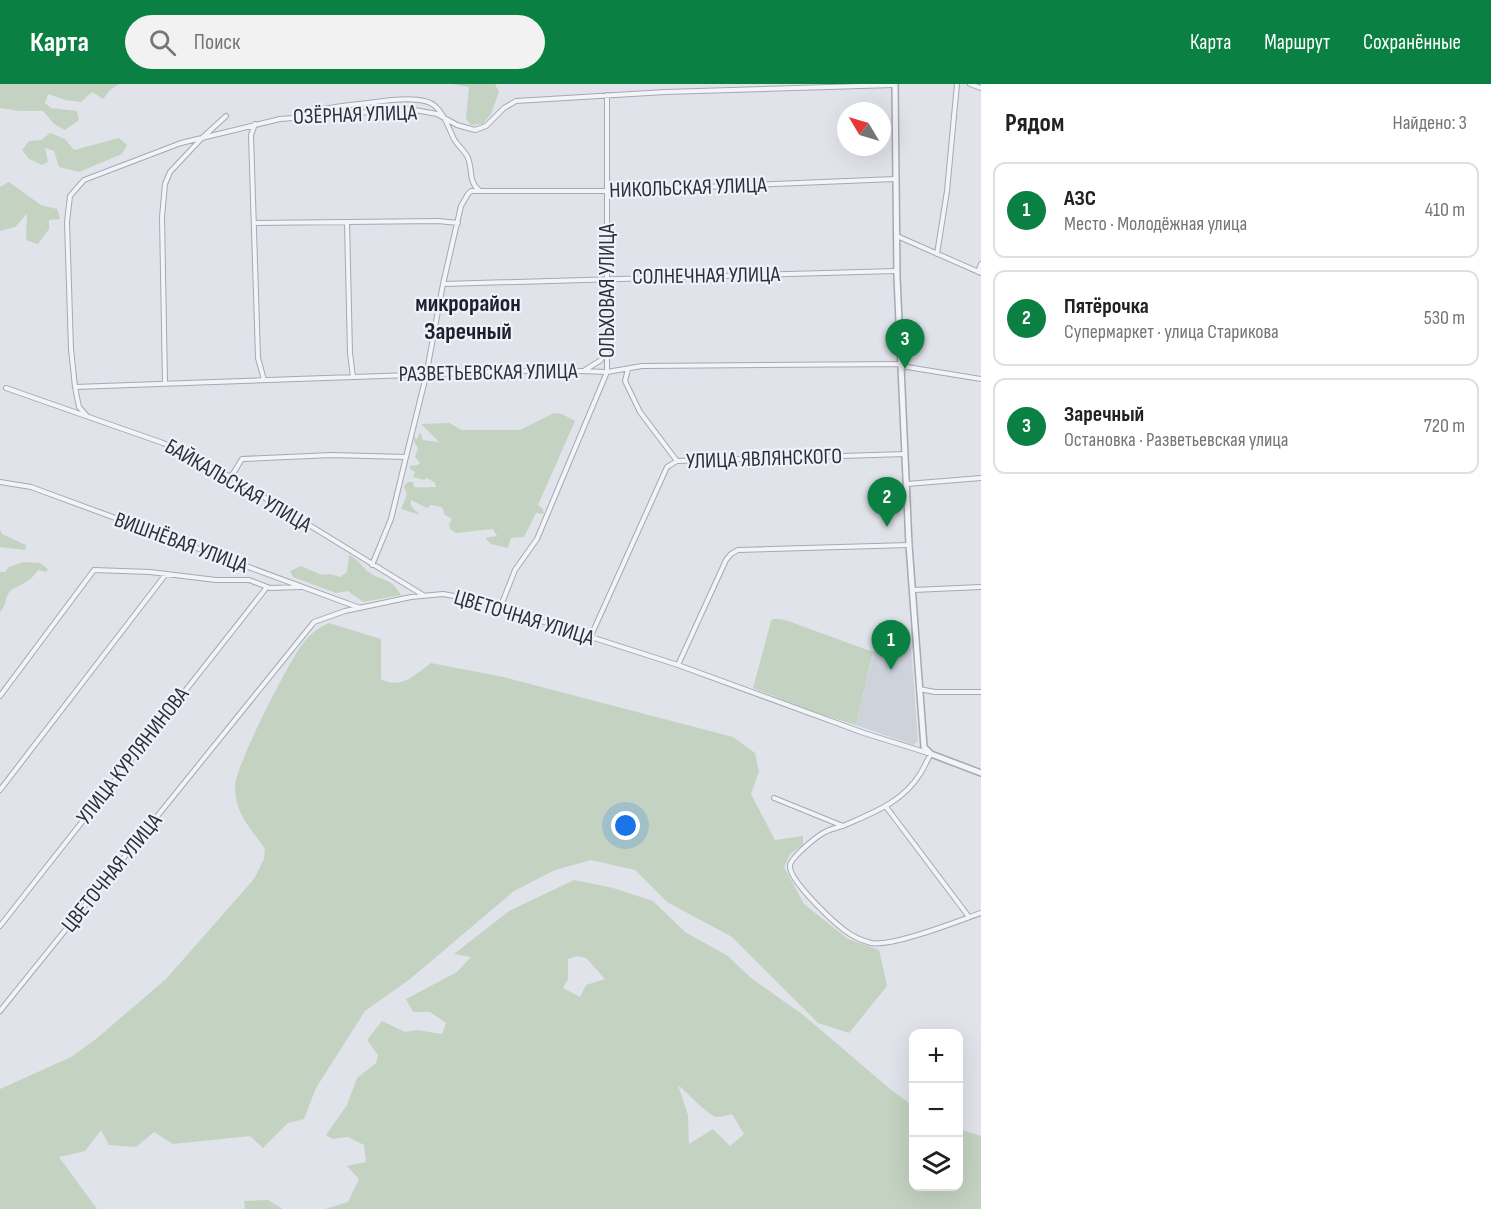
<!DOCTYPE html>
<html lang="ru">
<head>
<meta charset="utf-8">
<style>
	:root { --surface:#fff; --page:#f2f2f2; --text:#202124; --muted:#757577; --line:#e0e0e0; --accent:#0b8043 }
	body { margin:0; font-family:"Sofia Sans Condensed",sans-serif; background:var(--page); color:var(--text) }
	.controls { position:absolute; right:18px; bottom:18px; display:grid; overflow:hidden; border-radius:12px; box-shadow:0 6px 24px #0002 }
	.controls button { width:54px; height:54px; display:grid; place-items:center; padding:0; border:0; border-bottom:2px solid var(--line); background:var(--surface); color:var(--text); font:30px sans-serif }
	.compass { position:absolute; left:837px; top:18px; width:54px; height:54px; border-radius:50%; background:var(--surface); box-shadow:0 6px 24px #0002; rotate:308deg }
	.you { position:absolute; left:626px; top:742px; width:21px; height:21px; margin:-15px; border:4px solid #fff; border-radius:50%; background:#1a73e8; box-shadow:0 0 0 9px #1a73e833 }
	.badge { display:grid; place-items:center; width:39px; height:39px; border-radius:50%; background:var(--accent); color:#fff; font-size:20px; font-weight:700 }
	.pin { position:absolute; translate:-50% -50px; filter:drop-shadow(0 2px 3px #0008) }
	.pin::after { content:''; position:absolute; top:32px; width:21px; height:18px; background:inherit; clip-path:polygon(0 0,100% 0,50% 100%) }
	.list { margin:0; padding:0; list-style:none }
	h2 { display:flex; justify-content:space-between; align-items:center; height:78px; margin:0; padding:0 24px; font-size:26px }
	h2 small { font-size:20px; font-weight:400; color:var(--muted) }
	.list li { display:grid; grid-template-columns:39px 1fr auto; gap:18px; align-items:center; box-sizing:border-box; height:96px; margin:0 12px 12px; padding:0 12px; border:2px solid var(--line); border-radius:12px }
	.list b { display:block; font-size:22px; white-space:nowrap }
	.list p { margin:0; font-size:20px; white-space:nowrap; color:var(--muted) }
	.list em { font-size:20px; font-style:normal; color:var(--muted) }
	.icon { flex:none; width:33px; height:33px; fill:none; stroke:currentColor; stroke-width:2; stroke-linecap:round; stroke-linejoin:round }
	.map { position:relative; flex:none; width:981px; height:1125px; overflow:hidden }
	header { display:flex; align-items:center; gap:36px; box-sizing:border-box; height:84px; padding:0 30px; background:var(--accent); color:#fff }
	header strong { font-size:28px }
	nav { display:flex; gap:33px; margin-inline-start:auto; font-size:21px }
	.search { width:420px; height:54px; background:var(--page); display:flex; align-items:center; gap:15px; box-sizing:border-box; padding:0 21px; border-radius:33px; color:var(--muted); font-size:22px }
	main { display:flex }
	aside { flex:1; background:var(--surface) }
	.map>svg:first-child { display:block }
</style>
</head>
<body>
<header>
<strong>Карта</strong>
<div class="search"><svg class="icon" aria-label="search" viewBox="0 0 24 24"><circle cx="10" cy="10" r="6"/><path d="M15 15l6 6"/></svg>Поиск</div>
<nav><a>Карта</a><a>Маршрут</a><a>Сохранённые</a></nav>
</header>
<main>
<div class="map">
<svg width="981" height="1125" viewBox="0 0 981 1125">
	<rect width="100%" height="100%" fill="#e0e3e9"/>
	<!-- built -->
	<path fill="#ced2db" d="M891 558 911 563 918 657 913 661 856 641 875 562Z"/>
	<!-- green -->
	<path fill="#c4d3c1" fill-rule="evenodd" d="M0 0H119L111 5 103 15 92 8 81 18 65 16 48 10 45 19 51 24 77 27 79 36 65 46 54 40 43 27H19L0 24Z
		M452 0H495L499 8 491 30 483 40 471 41 466 35 469 3Z
		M50 49 65 55 74 66 119 54 127 61 122 70 79 88 59 83 54 67 45 64 48 78 42 81 29 75 22 66 29 57 41 56Z
		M9 98 41 121 57 125 60 135 49 136V145L38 160 26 156 27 130 15 143 0 147V103Z
		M554 329 562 330 575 337 538 421 543 425 544 430 536 429 524 453 511 454 508 464 491 460 485 454 497 452 493 445 456 449 450 445 449 440 452 435 445 431 442 423 431 421 427 424 411 416V422L420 431 401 425 407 411 404 402 408 398H413L414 403C420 404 430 403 436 403L435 399 427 394 424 396 413 393 415 388 410 385V382L417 381 420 379 415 373 418 364 414 358V353L417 355 420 348 423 356 439 358 421 340 449 339 462 346H520Z
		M0 445 2 450 26 461 25 466 0 463Z
		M349 471C357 475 361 481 367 487 382 498 390 492 401 511L363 518 348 507 336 509 293 493 290 487 301 482 322 491 330 490 340 493 347 488Z
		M23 478 40 479 48 485 46 488 38 486C28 502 13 501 8 510 4 517 7 520 0 528V488H5L9 483Z
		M773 535H781L791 538 873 568 856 641 813 628 753 604 771 537Z
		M329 539 381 555V595C402 606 414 591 431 579L503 593 733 653 755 669 759 687 751 710 775 756 803 752V761L790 770 784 783 804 820 848 855 879 866 887 902 849 949 818 939 732 853 667 818 635 786 591 776 555 786 514 807 410 895 365 927 316 1004 304 1035 288 1039 263 1064 250 1052 173 1060 154 1048 136 1063 109 1061 101 1046 85 1067 59 1073 97 1125H0V1005L71 973 96 955 166 895 254 795 264 775 265 765C250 743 236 731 235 704 233 686 288 580 301 562 309 551 317 544 329 539Z
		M574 796 613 804 653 817 685 848 728 872 751 894 802 930 889 1004 913 1022 914 1102H958L959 1045 981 1052V1125H325L348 1118 359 1095 347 1082 366 1078 364 1061 348 1053 332 1055 326 1051 347 1021 357 994 376 979 378 971 367 956 382 937 405 948 416 946 442 950 446 939 430 928H413L406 915 457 888 471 873 454 870 509 827ZM577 872 586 874 605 895 586 901 580 913 563 904 568 895V875ZM678 1001C688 1009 707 1031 717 1033 721 1033 727 1031 732 1030L744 1050 730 1062 713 1045 689 1060 688 1031Z
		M268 1116 283 1125H245L244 1117Z"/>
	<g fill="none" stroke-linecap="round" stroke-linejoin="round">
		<defs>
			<path id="minor" d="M970 0 981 4
				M296 33C304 27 347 21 359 20 378 18 423 9 436 23 445 31 449 45 454 55 458 62 465 67 468 74 473 87 468 98 480 107H471L468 110 461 122 443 200 426 292 406 373 391 435 372 481
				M255 40 251 51 258 274 264 296
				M480 107H607L895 95
				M347 138 350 269 353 293
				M254 139 438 137 458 139
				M897 152 981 189
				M937 170 947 107 957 0
				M978 188 981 180
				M443 200 896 187
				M901 282 981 295
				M628 285 625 297 640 328 677 377
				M585 286 601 276 606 268
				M165 299 162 133 165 100 170 88 202 54 226 32
				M75 303 552 286 607 288 642 282 901 280
				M6 304 163 359 231 393 423 511
				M87 332 79 323 75 303 71 265 67 138 70 112 84 96 181 59 280 35 409 25 437 30 457 41 475 46 486 42 504 24 516 17 665 8 894 1
				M231 393 242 375 332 371 406 373
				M0 398 31 403 360 524
				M907 400 981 394
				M913 506 981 503
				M500 524 515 486 537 455 607 288V11
				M590 554 667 383 677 377 905 370
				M678 581 726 476 731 470 738 466 909 461
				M919 605 935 608H981
				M0 612 94 486 150 488 216 496H249L270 504 301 503
				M0 706 166 490
				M887 724 969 833
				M842 742C837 744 830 745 825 748 817 752 790 774 790 782 789 797 837 842 850 850 856 854 864 857 871 859 893 863 958 837 981 829
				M0 842 267 503
				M0 927 314 538 345 527 411 513 443 510 476 516 678 581 864 649 931 670C927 676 924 684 920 690 902 719 872 729 843 742L774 714"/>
			<path id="tertiary" d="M895 0 897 193 909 461 924 663 931 670 981 689"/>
		</defs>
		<!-- minor casing -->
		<use href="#minor" stroke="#a5a9b3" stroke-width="6"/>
		<!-- tertiary casing -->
		<use href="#tertiary" stroke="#a5a9b3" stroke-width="8"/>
		<!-- minor -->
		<use href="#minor" stroke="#f3f4f7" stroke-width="4"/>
		<!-- tertiary -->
		<use href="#tertiary" stroke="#f3f4f7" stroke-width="5"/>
	</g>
	<g text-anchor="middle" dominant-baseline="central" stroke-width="4.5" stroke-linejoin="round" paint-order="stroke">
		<!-- street labels -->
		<g font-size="22" fill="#292f41" stroke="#f0f2f7">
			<text transform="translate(355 31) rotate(-2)">ОЗЁРНАЯ УЛИЦА</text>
			<text transform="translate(688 104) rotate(-2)">НИКОЛЬСКАЯ УЛИЦА</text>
			<text transform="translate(706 192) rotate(-1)">СОЛНЕЧНАЯ УЛИЦА</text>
			<text transform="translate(607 207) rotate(-90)">ОЛЬХОВАЯ УЛИЦА</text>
			<text transform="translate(488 289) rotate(-1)">РАЗВЕТЬЕВСКАЯ УЛИЦА</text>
			<text transform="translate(764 375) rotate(-2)">УЛИЦА ЯВЛЯНСКОГО</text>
			<text transform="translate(238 402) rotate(30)">БАЙКАЛЬСКАЯ УЛИЦА</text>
			<text transform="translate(181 459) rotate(20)">ВИШНЁВАЯ УЛИЦА</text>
			<text transform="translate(524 534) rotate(17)">ЦВЕТОЧНАЯ УЛИЦА</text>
			<text transform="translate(133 672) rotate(-52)">УЛИЦА КУРЛЯНИНОВА</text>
			<text transform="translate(112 789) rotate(-51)">ЦВЕТОЧНАЯ УЛИЦА</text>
		</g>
		<!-- neighbourhood labels -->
		<g font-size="24" font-weight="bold" fill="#1b2032" stroke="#f0f2f7">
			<text x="468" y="219">микрорайон<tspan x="468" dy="28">Заречный</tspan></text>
		</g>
	</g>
</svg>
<div class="controls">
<button>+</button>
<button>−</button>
<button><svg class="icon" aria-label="layers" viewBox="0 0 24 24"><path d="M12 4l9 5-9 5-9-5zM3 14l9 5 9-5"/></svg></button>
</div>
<svg class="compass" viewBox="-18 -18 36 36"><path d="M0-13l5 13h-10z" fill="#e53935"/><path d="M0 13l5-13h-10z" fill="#757577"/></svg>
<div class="you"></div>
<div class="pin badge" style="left:891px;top:586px">1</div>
<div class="pin badge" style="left:887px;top:443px">2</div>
<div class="pin badge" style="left:905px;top:285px">3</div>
</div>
<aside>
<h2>Рядом<small>Найдено: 3</small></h2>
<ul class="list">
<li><span class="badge">1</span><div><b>АЗС</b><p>Место · Молодёжная улица</p></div><em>410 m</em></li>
<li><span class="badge">2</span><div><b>Пятёрочка</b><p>Супермаркет · улица Старикова</p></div><em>530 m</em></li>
<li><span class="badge">3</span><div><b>Заречный</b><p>Остановка · Разветьевская улица</p></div><em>720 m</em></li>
</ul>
</aside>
</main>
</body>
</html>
